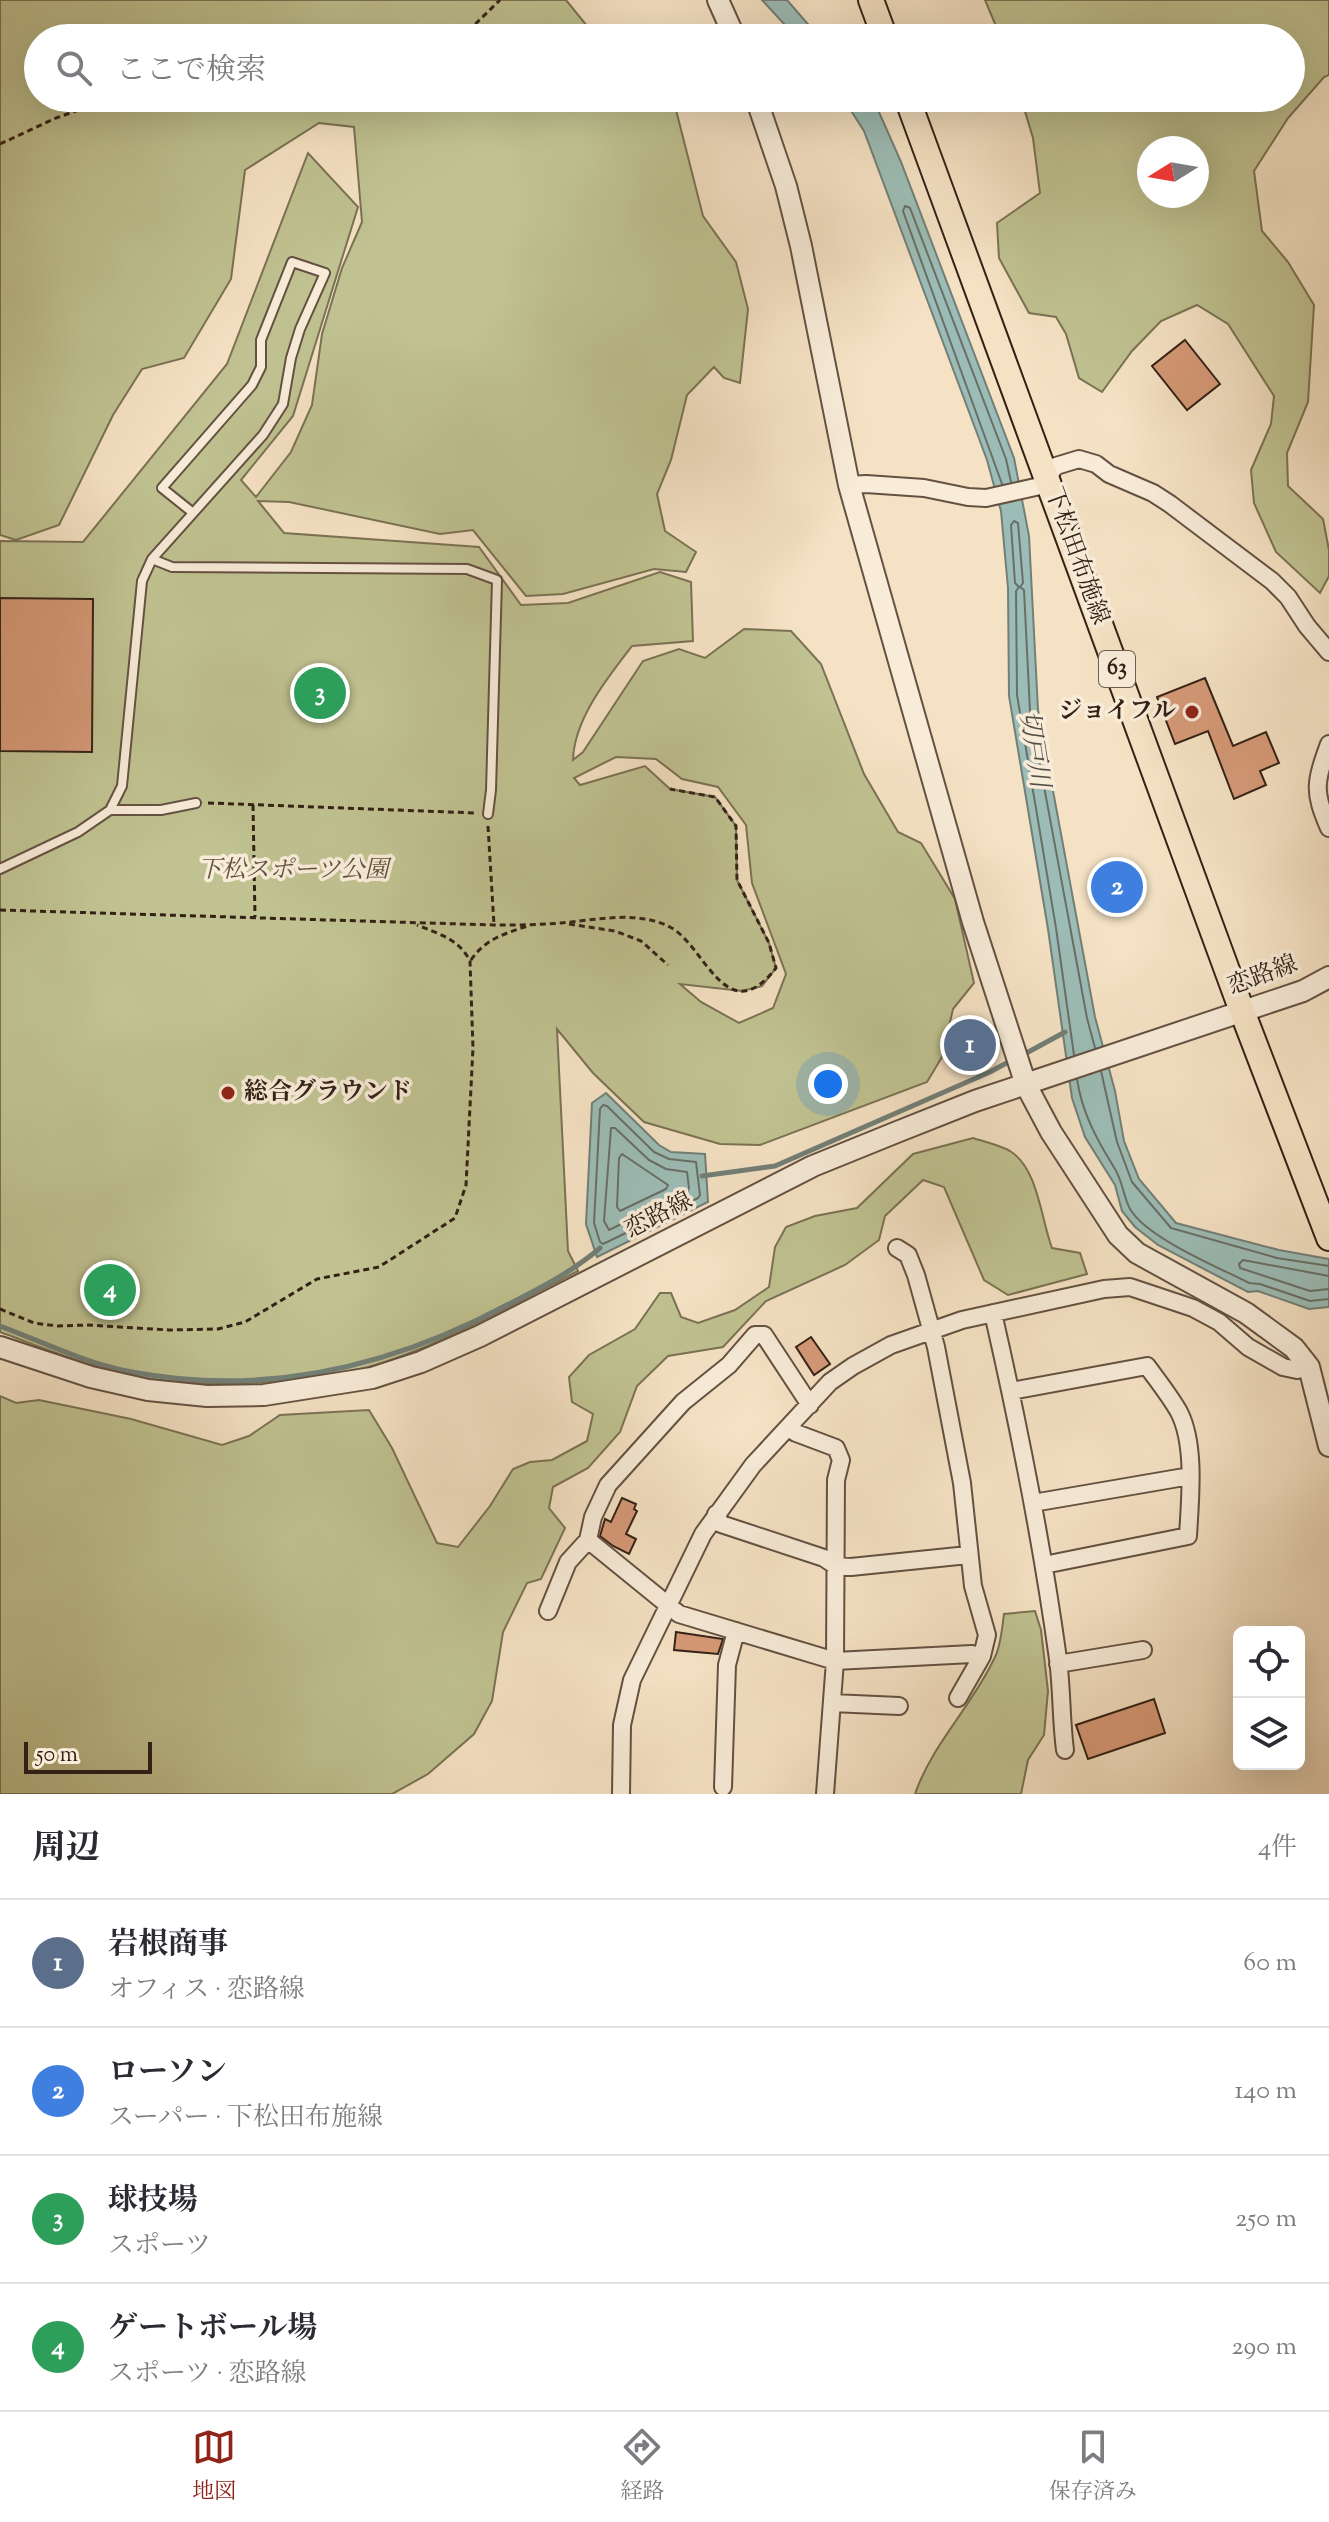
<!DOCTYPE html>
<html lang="ja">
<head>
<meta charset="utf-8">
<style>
	:root { --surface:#fff; --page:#f7f7f7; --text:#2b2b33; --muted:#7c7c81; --line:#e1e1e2; --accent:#8f2418 }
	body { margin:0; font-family:"Sorts Mill Goudy","Noto Serif JP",serif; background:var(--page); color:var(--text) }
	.controls { position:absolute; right:24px; bottom:24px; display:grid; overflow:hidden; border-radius:12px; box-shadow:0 8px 32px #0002 }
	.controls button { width:72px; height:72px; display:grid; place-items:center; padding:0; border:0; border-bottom:2px solid var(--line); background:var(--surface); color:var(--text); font:40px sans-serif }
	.compass { position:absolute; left:1137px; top:136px; width:72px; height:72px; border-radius:50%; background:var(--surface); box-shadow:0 8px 32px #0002; rotate:259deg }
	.scale { position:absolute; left:24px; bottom:20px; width:128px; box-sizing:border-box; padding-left:8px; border:4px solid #332116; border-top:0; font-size:22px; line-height:28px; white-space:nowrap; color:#332116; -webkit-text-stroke:6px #f8ecd9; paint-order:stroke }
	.you { position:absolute; left:828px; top:1084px; width:28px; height:28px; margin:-20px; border:6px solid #fff; border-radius:50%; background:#1a73e8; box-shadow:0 0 0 12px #1a73e833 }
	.badge { display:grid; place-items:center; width:52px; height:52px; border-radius:50%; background:var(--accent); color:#fff; font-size:26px; font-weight:700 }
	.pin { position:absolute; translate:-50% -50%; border:4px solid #fff; box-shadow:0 2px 8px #0006 }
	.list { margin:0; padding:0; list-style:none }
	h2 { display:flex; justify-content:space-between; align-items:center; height:104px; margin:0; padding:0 32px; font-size:34px }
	h2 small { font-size:26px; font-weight:400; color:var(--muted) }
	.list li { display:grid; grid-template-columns:52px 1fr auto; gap:24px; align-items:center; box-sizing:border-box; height:128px; padding:0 32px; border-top:2px solid var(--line) }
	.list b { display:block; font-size:30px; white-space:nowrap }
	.list p { margin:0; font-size:26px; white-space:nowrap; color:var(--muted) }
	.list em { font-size:26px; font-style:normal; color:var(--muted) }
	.icon { flex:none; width:44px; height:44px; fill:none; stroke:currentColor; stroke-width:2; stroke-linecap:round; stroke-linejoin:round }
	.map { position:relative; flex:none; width:1329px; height:1794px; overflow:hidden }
	.search { position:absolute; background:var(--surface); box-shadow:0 8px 32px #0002; left:24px; right:24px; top:24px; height:88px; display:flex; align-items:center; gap:20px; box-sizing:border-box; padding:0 28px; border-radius:44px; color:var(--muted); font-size:30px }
	.sheet { height:616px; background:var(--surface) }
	nav { display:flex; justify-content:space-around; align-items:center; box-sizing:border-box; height:112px; border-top:2px solid var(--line); background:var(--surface); font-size:22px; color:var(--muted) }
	nav a { display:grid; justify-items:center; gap:4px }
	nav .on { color:var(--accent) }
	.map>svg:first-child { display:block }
</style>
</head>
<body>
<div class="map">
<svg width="1329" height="1794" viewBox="0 0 1329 1794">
	<rect width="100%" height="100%" fill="#f5e2c4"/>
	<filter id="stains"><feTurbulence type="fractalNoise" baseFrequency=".0025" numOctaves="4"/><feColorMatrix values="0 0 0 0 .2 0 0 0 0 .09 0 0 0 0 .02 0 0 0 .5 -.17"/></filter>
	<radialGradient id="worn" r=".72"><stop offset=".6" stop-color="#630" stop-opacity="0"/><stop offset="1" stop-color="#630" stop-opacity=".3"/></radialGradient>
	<!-- green -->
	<path fill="#c0c291" stroke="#7a7254" stroke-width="2" fill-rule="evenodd" d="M0 0H566L587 26 625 38H38V98H673L703 216 736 262 748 309 740 383 724 378 714 367 687 395 671 460 657 494 665 531 696 552 686 572 654 569 563 594 526 596 473 530 440 534 289 502 258 501 284 533 479 547 521 605 568 603 660 572 691 582 693 641 632 646C608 677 574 719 573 760L583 752 643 661 679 649 705 658 744 629 791 631 821 664 864 774 898 832 921 843 955 899 974 983 953 1009 942 1057 927 1082 760 1145 720 1144 644 1122 593 1073 557 1029 568 1251 578 1271C516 1303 456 1337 391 1360 328 1383 217 1388 151 1379 99 1371 49 1350 0 1332V541L83 542 227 364 308 153 358 207 293 416 241 480 256 497 291 452 312 405 322 334 342 268 362 222 354 127 319 123 245 170 231 279 184 358 142 369 113 415 59 525 16 540 0 535ZM616 757 656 759 682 779 718 787 746 825 752 883 786 974 773 1008 739 1023 701 1002 680 984 742 991 762 986 776 968 769 943 737 880 736 826 715 797 670 789 645 766 580 785 574 778Z
		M985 0H1329V75L1324 77 1288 118 1254 171 1262 231 1288 262 1314 305 1308 402 1287 453 1288 486 1323 519 1329 550V576L1320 593 1276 552 1254 503 1251 470 1271 424 1274 396 1228 324 1197 305 1161 321 1132 351 1102 392 1079 378 1066 334 1056 317 1029 313 999 258 997 223 1040 193 1033 138 1021 98H1291V38H1001ZM1149 148H1197V196H1149Z
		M973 1138C985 1142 999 1145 1010 1151 1038 1168 1041 1219 1052 1248L1080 1253 1087 1274 1008 1295 984 1280 944 1187 923 1180 885 1216 879 1240 845 1265 766 1301 723 1347 668 1356 637 1386 620 1432 588 1468 553 1487 549 1508 565 1528 541 1579 527 1583 503 1632 492 1701 474 1734 428 1774 392 1794H0V1396L16 1403 39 1400 131 1419 222 1445 249 1436 280 1415 369 1410 392 1448 437 1543 458 1547 490 1506 513 1469 530 1462 552 1460 587 1441 593 1414 572 1402 569 1377 589 1355 635 1329 660 1293H671L681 1317 698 1323 735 1310 769 1287 775 1247 786 1227 815 1216 857 1208 913 1154Z
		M1035 1611 1041 1630 1048 1691 1044 1735 1028 1760 1021 1794H915C932 1744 973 1705 995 1657 1001 1645 1002 1628 1004 1614Z"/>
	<!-- water -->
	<path fill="#9cbdb7" stroke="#727f77" stroke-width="2" d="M762 0H787L820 38H797Z
		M843 98H871L875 103 901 162 1014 458 1029 536 1038 710 1095 1017 1115 1091 1124 1141 1139 1179 1176 1223 1279 1250 1329 1259V1307L1309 1309 1258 1291 1248 1292 1158 1245 1135 1227 1122 1211 1115 1185 1085 1137 1072 1098 1048 929 1009 696 1008 588 1001 511 987 460 864 131Z
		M606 1093 659 1145 671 1152 705 1154 708 1202 597 1257 586 1224 592 1103Z"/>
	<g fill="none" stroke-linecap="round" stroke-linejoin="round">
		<!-- shore -->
		<path stroke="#686f66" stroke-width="2" d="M1002 484 903 211 905 206 910 208 1006 459 1011 482
			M1074 1055 1056 928 1017 695 1016 591 1019 587 1015 583 1011 525 1014 521 1018 523 1023 583 1020 587 1024 590 1030 711 1087 1018 1095 1048
			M1101 1071 1117 1142 1132 1182 1171 1228 1277 1258 1329 1266
			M1077 1079C1082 1113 1097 1140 1115 1169 1123 1182 1123 1196 1130 1209 1147 1238 1218 1267 1249 1283L1260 1284 1310 1301 1329 1299
			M603 1105 607 1106 654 1152 669 1159 696 1162 700 1195 698 1198 603 1244 600 1242 594 1223 600 1109Z
			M611 1128H615L649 1160 666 1169 687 1172 689 1188 687 1192 609 1230 604 1221Z
			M622 1154 668 1185 666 1189 620 1211 617 1207 619 1158Z
			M1329 1276 1243 1260 1239 1264 1240 1268 1310 1291 1329 1289"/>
		<!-- stream -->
		<path stroke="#727f77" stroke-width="5" d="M1021 1056 1065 1032
			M702 1176 775 1166 990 1072 1012 1060
			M0 1326C43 1342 87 1364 132 1372 265 1397 389 1368 507 1305 540 1288 572 1272 600 1248"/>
	</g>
	<!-- building -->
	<path fill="#d69977" stroke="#332116" stroke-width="2" d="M1185 340 1220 384 1187 410 1152 366Z
		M0 598 93 599 92 752 0 751Z
		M1205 678 1233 746 1266 732 1279 763 1260 771 1266 785 1234 799 1208 731 1175 744 1157 697Z
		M1124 864 1138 900 1110 912 1095 875Z
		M959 1019 988 1024 981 1071 952 1067Z
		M811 1337 830 1364 814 1375 796 1347Z
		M622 1498 636 1504 634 1509 637 1511 626 1534 636 1539 629 1554 613 1546 600 1536 605 1519 611 1522Z
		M676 1632 723 1639 718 1654 674 1650Z
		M1154 1699 1165 1733 1088 1759 1076 1725Z"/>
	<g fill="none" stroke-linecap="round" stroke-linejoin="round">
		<defs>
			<path id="service" d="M152 559 172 567 467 569 497 580 491 790 488 814
				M110 810H161L196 803
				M0 869 78 832 110 810 122 786 142 581 152 559 263 435 283 404 291 358 300 329 325 273 292 262 261 340V367L252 385 162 488 192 512"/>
			<path id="minor" d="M849 485 866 484 924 488 968 497 986 498 1040 486 1056 466 1079 459 1096 464 1109 474 1153 493 1170 504 1272 581 1288 597 1307 626 1329 652
				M1329 744C1315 783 1313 791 1329 828
				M897 1248 908 1255 916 1275 936 1347 962 1483 973 1586 987 1635 982 1656 958 1698
				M993 1313C1019 1427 1042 1543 1058 1659 1062 1690 1061 1720 1065 1750
				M1011 1391 1147 1366C1158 1381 1170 1396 1179 1412 1196 1445 1190 1499 1188 1536L1044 1565
				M789 1428 796 1433 836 1448 841 1460 836 1480 835 1661 825 1794
				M1033 1503 1190 1476
				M716 1514 721 1524 824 1558 836 1566 851 1567 968 1555
				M588 1540 679 1614 835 1661 972 1654 982 1656
				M548 1611 568 1562 588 1540 593 1517 608 1485 683 1402 729 1365 755 1335H764L810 1405
				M1058 1664 1143 1650
				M832 1703 899 1706
				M723 1787 727 1665 736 1631
				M621 1794 622 1725 632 1680 703 1534 753 1465 830 1382 853 1366 891 1345 962 1320 1104 1289 1130 1287 1193 1308 1219 1322 1248 1347 1283 1367 1297 1370 1309 1367"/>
			<path id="tertiary" d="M718 0 735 38
				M756 98 786 186 801 246 849 485 973 922 1026 1085 1051 1132 1118 1235 1137 1253 1246 1313 1294 1348 1309 1367 1329 1446
				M0 1347 91 1377 148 1390 207 1396 264 1395 372 1378 421 1362 480 1336 813 1166 897 1132 975 1101 1303 991 1329 977"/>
			<path id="primary" d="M871 0 885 38
				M907 98 1242 1011 1329 1238"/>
		</defs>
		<!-- service casing -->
		<use href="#service" stroke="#645142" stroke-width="12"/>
		<!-- minor casing -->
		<use href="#minor" stroke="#645142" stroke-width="20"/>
		<!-- tertiary casing -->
		<use href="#tertiary" stroke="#645142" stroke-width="24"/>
		<!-- primary casing -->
		<use href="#primary" stroke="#332116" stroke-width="28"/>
		<!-- path -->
		<path stroke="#332116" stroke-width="3" stroke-dasharray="6 4" stroke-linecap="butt" d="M461 38 500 0
			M0 144 56 118 113 98
			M208 803 476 813
			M253 805 255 917
			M488 826 494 925
			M0 910 494 925C516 925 539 925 561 923 597 920 637 910 670 927 705 945 726 1032 776 968L769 943 737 880 736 826 715 797 670 789
			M569 924 615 931 641 941 668 965
			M471 960C485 939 506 933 528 926
			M0 1309 34 1323 58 1326 87 1325 169 1330 218 1329 245 1322 317 1279 379 1267 455 1218 466 1185 473 1048 470 961C459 939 439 934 417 925"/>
		<!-- service -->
		<use href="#service" stroke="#f8ecd9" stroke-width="8"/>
		<!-- minor -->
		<use href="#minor" stroke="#f8ecd9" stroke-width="16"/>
		<!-- tertiary -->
		<use href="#tertiary" stroke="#f8ecd9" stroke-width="20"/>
		<!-- primary -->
		<use href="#primary" stroke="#f5e2c4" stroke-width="24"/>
	</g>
	<!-- markers -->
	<g fill="#8f2418" stroke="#f8ecd9" stroke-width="3">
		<circle cx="1192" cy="712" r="8"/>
		<circle cx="228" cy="1093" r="8"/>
	</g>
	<g text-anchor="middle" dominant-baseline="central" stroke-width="7" stroke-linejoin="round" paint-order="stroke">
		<!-- shield labels -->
		<rect fill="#f8ecd9" stroke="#6e5e50" stroke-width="2" x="1099" y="651" width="36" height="36" rx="6"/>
		<g font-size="22" font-weight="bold" fill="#332116">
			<text x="1117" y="669">63</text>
		</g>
		<!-- street labels -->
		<g font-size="24" fill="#332116" stroke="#f8ecd9">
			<text transform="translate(1076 556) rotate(70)">下松田布施線</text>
			<text transform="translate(1263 976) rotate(-20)">恋路線</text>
			<text transform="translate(659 1216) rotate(-27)">恋路線</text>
		</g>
		<!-- poi labels -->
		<g font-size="24" font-weight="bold" fill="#332116" stroke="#f8ecd9" text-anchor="end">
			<text x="1176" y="712">ジョイフル</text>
			<text x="244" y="1093" text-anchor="start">総合グラウンド</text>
		</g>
		<!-- park labels -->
		<g font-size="24" font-style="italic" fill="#5d513b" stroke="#f8ecd9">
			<text x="293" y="871">下松スポーツ公園</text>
		</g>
		<!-- water labels -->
		<g font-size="26" font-style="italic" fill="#525046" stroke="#f8ecd9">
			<text transform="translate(1033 749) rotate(81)">切戸川</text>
		</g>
	</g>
	<rect width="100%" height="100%" filter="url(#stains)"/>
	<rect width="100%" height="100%" fill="url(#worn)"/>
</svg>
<div class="controls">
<button><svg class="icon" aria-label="locate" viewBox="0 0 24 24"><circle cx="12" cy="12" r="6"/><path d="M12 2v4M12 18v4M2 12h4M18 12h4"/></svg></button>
<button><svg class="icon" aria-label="layers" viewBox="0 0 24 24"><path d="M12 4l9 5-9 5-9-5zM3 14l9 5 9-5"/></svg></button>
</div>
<svg class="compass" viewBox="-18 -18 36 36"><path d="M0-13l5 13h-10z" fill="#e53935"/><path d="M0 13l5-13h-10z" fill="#7c7c81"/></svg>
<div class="scale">50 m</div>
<div class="you"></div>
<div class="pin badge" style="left:970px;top:1045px;background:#5c6f8a">1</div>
<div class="pin badge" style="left:1117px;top:887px;background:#3f7fe0">2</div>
<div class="pin badge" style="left:320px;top:693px;background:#2e9e5b">3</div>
<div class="pin badge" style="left:110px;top:1290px;background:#2e9e5b">4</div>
<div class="search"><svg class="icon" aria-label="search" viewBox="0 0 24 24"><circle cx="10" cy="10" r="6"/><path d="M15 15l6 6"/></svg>ここで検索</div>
</div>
<section class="sheet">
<h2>周辺<small>4件</small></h2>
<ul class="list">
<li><span class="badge" style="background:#5c6f8a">1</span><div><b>岩根商事</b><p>オフィス · 恋路線</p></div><em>60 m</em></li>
<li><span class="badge" style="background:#3f7fe0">2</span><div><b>ローソン</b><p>スーパー · 下松田布施線</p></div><em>140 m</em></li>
<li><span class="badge" style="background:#2e9e5b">3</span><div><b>球技場</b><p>スポーツ</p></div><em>250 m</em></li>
<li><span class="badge" style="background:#2e9e5b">4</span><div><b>ゲートボール場</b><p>スポーツ · 恋路線</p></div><em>290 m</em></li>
</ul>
</section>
<nav>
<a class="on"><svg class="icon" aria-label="map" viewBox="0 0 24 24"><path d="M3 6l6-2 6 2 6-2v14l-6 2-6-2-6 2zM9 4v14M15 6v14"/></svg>地図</a>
<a><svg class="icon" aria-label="directions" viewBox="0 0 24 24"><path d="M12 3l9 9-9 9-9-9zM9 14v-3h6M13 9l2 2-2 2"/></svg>経路</a>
<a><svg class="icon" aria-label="saved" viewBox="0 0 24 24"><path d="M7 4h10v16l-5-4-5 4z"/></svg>保存済み</a>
</nav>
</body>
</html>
